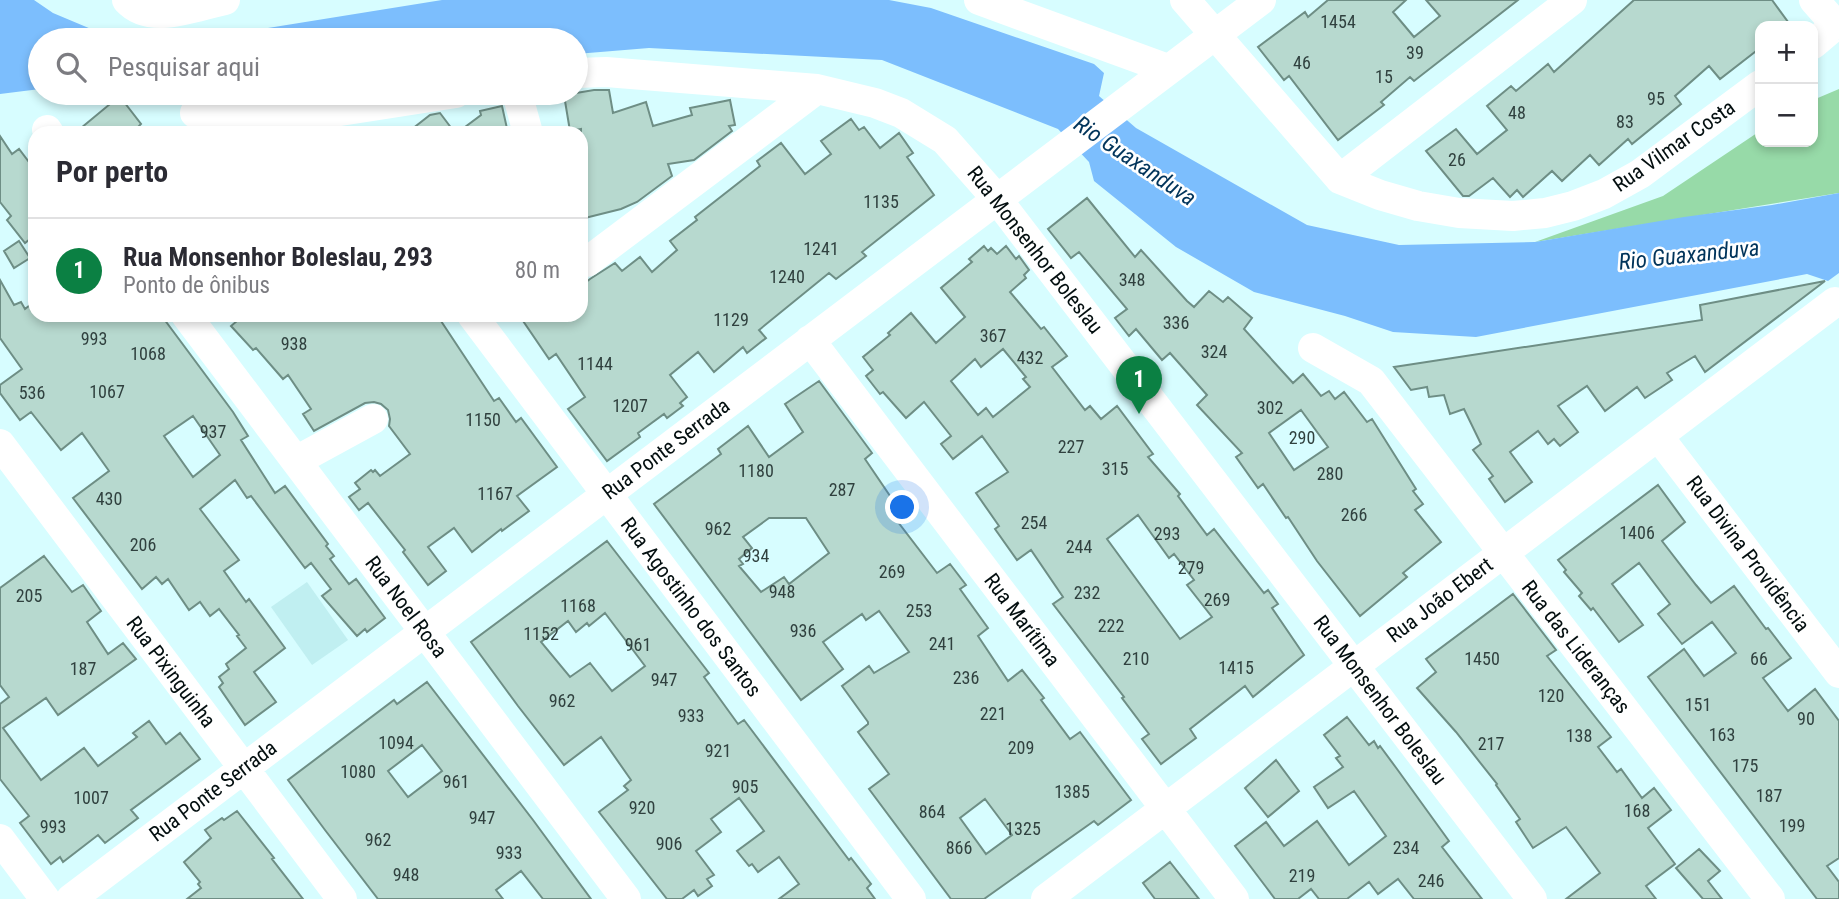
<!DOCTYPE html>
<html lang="pt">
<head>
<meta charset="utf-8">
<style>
	:root { --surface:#fff; --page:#f7f7f7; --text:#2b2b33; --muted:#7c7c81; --line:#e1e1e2; --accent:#0b8043 }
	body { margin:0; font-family:"Roboto Condensed",sans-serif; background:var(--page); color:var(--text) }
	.controls { position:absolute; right:21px; top:21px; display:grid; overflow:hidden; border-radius:14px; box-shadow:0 4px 10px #0003 }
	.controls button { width:63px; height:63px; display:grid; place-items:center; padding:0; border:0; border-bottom:2px solid var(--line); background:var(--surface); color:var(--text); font:35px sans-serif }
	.you { position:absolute; left:903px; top:508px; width:24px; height:24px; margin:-18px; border:5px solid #fff; border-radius:50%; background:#1a73e8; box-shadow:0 0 0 10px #1a73e833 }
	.badge { display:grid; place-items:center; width:46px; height:46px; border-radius:50%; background:var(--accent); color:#fff; font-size:23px; font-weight:700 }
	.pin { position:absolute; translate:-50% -58px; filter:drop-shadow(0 2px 4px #0008) }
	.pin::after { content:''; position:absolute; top:37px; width:24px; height:21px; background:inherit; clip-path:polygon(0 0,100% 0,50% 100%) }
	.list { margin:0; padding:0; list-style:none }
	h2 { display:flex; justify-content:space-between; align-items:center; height:91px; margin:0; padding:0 28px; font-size:30px }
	h2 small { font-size:23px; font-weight:400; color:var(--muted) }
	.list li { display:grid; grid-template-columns:46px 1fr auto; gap:21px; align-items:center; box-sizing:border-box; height:105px; padding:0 28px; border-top:2px solid var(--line) }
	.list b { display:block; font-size:26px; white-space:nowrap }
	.list p { margin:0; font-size:23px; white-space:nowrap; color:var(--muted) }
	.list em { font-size:23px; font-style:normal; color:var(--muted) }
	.icon { flex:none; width:38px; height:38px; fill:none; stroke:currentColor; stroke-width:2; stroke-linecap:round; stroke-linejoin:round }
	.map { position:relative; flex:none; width:1839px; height:899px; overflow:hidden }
	.search { position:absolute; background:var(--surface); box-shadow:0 4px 10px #0003; left:28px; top:28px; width:560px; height:77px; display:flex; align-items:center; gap:18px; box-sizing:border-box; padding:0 24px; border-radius:38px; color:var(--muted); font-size:26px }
	.panel { position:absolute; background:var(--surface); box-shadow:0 4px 10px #0003; left:28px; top:126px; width:560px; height:196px; border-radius:21px }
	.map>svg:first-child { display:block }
</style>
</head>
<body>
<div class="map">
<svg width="1839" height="899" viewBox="0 0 1839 899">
	<rect width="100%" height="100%" fill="#d7fdff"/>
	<!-- built -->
	<path fill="#c0eff1" d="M307 582 348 640 312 665 271 607Z"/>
	<!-- green -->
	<path fill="#97daa8" d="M1839 89V193L1535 242 1663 196 1760 131V142H1813V100Z"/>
	<!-- water -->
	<path fill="#7cbefd" d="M0 0H34L53 13 103 34 136 40H40V89L0 94Z
		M442 0H889L931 8 1094 64 1104 73 1099 96 1136 128 1307 225 1399 245 1535 242 1684 217 1772 205 1839 193V273L1828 281 1807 274 1476 337 1393 332 1345 316 1254 292 1176 247 1094 181 1089 162 1058 129 882 60 649 48 576 54V40H152L206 38Z"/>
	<!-- building -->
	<path fill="#b7d9cf" stroke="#6e8e85" stroke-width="2" fill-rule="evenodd" d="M1328 0H1406L1393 12 1414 37 1440 16 1426 0H1518L1414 81 1410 77 1381 102 1384 105 1338 140 1289 76 1284 80 1258 47 1305 12 1308 17Z
		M1634 0H1772L1791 26H1760V48L1720 79 1709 66 1675 96 1681 104 1632 144 1628 139 1599 165 1590 155 1562 181 1552 171 1523 197 1517 190 1510 197 1493 178 1469 196H1463L1426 151 1456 129 1477 154 1507 130 1487 106 1511 86 1516 91 1548 64 1554 72Z
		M594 90H609L613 113 646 102 653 126 692 115 690 108 730 100 735 125 729 126 732 131 694 160 668 164 672 176 637 202 621 209 581 219V129L570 131 564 95Z
		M121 98 141 124 139 126 145 133H75L116 99 117 101Z
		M502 106 508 133H457L481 115 480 111Z
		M440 113 455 133H407L430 115Z
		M851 119 859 130 864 127 880 148 899 133 913 153 907 157 934 195 862 252 866 256 836 279 829 273 759 330 766 338 747 353 743 347 714 372 698 352 670 375 687 397 680 403 683 406 667 418 664 414 638 433 640 437 607 461 568 409 585 397 556 354 549 359 519 315H581V286L590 279 615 263 622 271 640 257 652 272 677 250 670 241 697 220 695 217 760 166 757 161 781 143 805 174 831 154 821 141Z
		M0 136 12 154 19 149 35 170V235L25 243 7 220 11 216 0 202Z
		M1087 198 1135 257 1141 250 1187 301 1194 307 1209 291 1223 302 1228 297 1252 318 1244 329 1293 383 1303 374 1321 396 1329 391 1335 399 1344 392 1367 422 1372 419 1416 489 1413 491 1423 504 1415 510 1441 542 1403 573 1407 577 1360 616 1317 561 1288 517 1286 518 1263 484 1258 488 1236 457 1242 453 1197 405 1207 395 1170 353 1162 360 1136 329 1129 336 1115 318 1127 309 1079 252 1071 258 1048 229ZM1301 410 1328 447 1294 470 1269 433Z
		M19 241 30 258 14 268 4 251Z
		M984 246 988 251 991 248 997 254 1006 246 1016 259 1019 256 1029 270 1024 275 1026 278 1010 292 1041 329 1044 327 1067 356 1052 367 1085 410 1090 406 1101 419 1117 406 1153 454 1148 457 1180 494 1178 496 1207 535 1214 529 1264 593 1268 590 1278 604 1272 608 1304 655 1253 697 1245 686 1190 729 1196 738 1161 764 1142 739 1149 734 1122 698 1124 697 1053 604 1063 597 1031 550 1017 560 995 529 999 526 976 493 1008 472 982 436 953 459 941 444 951 436 924 402 906 418 883 392 880 394 866 376 873 370 863 357 890 335 888 333 911 313 936 343 965 317 941 288 972 262 969 259ZM1003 349 1026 377 1023 379 1030 387 993 417 986 408 978 415 951 381 975 359 981 367ZM1138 515 1169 558 1174 554 1194 580 1187 585 1212 617 1180 639 1107 539Z
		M0 280 14 305 21 302 25 309 30 305 35 315H161L233 412 248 436 241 440 275 493 285 486 328 544 326 546 334 556 330 559 349 584 356 579 385 618 367 632 365 629 357 636 322 596 331 589 311 563 305 568 251 496 247 498 235 480 200 509 239 560 224 571 246 602 249 599 285 648 254 672 276 702 245 725 219 687 223 683 219 677 229 669 226 664 246 648 237 636 239 635 219 609 210 616 200 602 189 610 168 579 162 584 156 577 142 589 73 498 109 471 82 433 61 450 31 412 20 420 0 393V385L22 369 0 338ZM193 416 220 455 193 477 164 436Z
		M1825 281 1705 372 1695 356 1667 373 1672 380 1645 398 1637 387 1605 411 1587 386 1558 406 1578 432 1560 446 1554 439 1548 444 1538 431 1510 452 1532 482 1505 502 1489 479 1493 476 1473 450 1481 444 1464 409 1450 414 1444 395 1429 397 1427 387 1411 390 1394 367 1702 320 1700 305Z
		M244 315H437L494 401 499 398 516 422 521 418 557 467 517 496 529 511 502 531 501 529 472 552 454 528 428 547 446 571 428 585 403 552 405 550 368 503 359 510 349 497 360 489 355 483 371 470 373 472 375 470 380 476 410 454 389 426 390 419 388 410 381 404 374 402 365 403 314 431 303 414 311 409 288 375 283 379 256 348 253 350 231 326Z
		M819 381 872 453 865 459 905 518 898 522 937 573 950 564 966 585 960 589 988 628 978 636 1008 681 1022 670 1044 698 1041 700 1070 739 1080 732 1131 800 1098 825 1094 821 984 899H951L869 789 889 774 858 732 868 724V722L842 686 869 666 874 673 909 652 879 611 866 620 862 614 823 642 843 669 801 700 654 504 721 454 718 449 748 426 769 457 803 432 785 404ZM769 518H806L829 553 789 584 784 577 761 592 739 566 743 564 739 559 752 548 743 537ZM985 799 1012 835 986 854 960 818Z
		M1658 485 1685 522 1662 541 1696 585 1711 603 1734 586 1766 629 1768 628 1791 658 1763 678 1788 711 1815 689 1839 721V858L1827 866 1839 882V899H1817L1648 677 1684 649 1704 676 1736 653 1712 622 1682 644 1658 614 1670 604 1639 563 1612 584 1643 625 1619 642 1593 608 1591 610 1579 596 1582 593 1564 572 1566 570 1558 560Z
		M607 541 709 673 704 677 738 724 744 720 849 860 851 858 871 884 867 888 875 899H779L799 884 779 857 758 872 752 864 749 866 737 851 764 831 739 798 711 819 721 832 696 851 714 875 707 879 712 886 698 896 694 890 682 899H667L599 812 628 790 624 786 631 780 601 737 564 765 518 706 471 642ZM605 613 645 666 612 691 590 663 570 677 541 642 568 621 576 632 587 623 589 626Z
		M44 556 72 592 83 585 101 611 87 622 108 654 123 643 136 659 58 715 46 698 3 728 41 780 84 748 98 766 137 737 133 733 149 721 166 744 180 733 200 759 131 810 138 818 105 843 98 835 63 862 60 857 51 864 20 823 29 816 0 779V704L9 697 0 685V588Z
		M1513 594 1556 650 1547 656 1611 737 1598 747 1617 772 1621 769 1642 798 1654 788 1671 810 1648 828 1675 864 1646 886 1656 899H1566L1600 873 1566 827 1533 848 1516 822 1520 819 1496 785 1497 784 1456 732 1417 688 1436 672 1426 659Z
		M427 682 533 820 591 899H543L521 871 496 890 503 899H378L325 830 288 780 394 700 397 704ZM422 745 442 771 408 797 388 771Z
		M1347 717 1369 745 1374 741 1378 748 1380 746 1397 769 1449 841 1442 847 1482 899H1414L1398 879 1378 894 1369 882 1347 899H1319L1311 889 1298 899H1275L1266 887 1235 846 1266 822 1284 846 1317 821 1349 865 1386 836 1354 791 1328 808 1314 787 1343 767 1336 758 1340 756 1324 735Z
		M1276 760 1299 791 1268 817 1245 788Z
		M237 811 274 858 272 859 303 899H187L201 888 198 884 200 882 184 862 211 838 205 830 222 818 224 820Z
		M1699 849 1720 871 1708 881 1722 899H1703L1676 868Z
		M1170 862 1199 899H1155L1143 883Z"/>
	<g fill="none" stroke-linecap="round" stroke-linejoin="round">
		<!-- minor -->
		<path stroke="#fff" stroke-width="30" d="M127 0C151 26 195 6 225 0
			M979 0 1168 69
			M1185 0 1340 179 1380 195 1418 206 1459 213 1513 216 1545 213 1573 206 1604 194 1640 174 1760 85
			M1814 0 1836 25
			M1813 44 1839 22
			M576 73 606 72 817 89 875 103 901 113 945 140 997 199 1532 899
			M517 93 528 133
			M195 113 321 114 456 93
			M47 130 49 133
			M1340 179 1572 0
			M587 262 817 89
			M186 315 626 899
			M472 315 911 899
			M810 340 1234 899
			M1313 348 1371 381 1770 899
			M1658 436 1839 673
			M0 444 342 899
			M296 461 373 419
			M0 839 45 899
			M71 899 1261 0
			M1046 899 1835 302"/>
	</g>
	<g text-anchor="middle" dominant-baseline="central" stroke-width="5" stroke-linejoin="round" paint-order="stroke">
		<!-- number labels -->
		<g font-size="18" fill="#30413f">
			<text x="1338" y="21">1454</text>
			<text x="1415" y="52">39</text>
			<text x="1302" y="62">46</text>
			<text x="1384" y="76">15</text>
			<text x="1656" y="98">95</text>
			<text x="1517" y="112">48</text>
			<text x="1625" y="121">83</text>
			<text x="1457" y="159">26</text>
			<text x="881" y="201">1135</text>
			<text x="821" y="248">1241</text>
			<text x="787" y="276">1240</text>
			<text x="1132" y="279">348</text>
			<text x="731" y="319">1129</text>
			<text x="1176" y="322">336</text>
			<text x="993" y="335">367</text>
			<text x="94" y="338">993</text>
			<text x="294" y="343">938</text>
			<text x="1214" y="351">324</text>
			<text x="148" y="353">1068</text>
			<text x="1030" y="357">432</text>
			<text x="595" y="363">1144</text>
			<text x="107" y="391">1067</text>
			<text x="32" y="392">536</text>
			<text x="630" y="405">1207</text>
			<text x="1270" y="407">302</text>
			<text x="483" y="419">1150</text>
			<text x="213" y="431">937</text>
			<text x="1302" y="437">290</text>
			<text x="1071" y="446">227</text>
			<text x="1115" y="468">315</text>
			<text x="756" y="470">1180</text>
			<text x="1330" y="473">280</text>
			<text x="842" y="489">287</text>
			<text x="495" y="493">1167</text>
			<text x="109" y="498">430</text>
			<text x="1354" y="514">266</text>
			<text x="1034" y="522">254</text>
			<text x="718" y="528">962</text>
			<text x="1637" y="532">1406</text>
			<text x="1167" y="533">293</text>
			<text x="143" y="544">206</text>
			<text x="1079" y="546">244</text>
			<text x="756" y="555">934</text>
			<text x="1191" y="567">279</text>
			<text x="892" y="571">269</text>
			<text x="782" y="591">948</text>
			<text x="1087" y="592">232</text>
			<text x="29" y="595">205</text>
			<text x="1217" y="599">269</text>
			<text x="578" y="605">1168</text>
			<text x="919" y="610">253</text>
			<text x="1111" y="625">222</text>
			<text x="803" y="630">936</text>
			<text x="541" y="633">1152</text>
			<text x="942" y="643">241</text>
			<text x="638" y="644">961</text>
			<text x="1136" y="658">210</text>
			<text x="1482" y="658">1450</text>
			<text x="1759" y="658">66</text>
			<text x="1236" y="667">1415</text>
			<text x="83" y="668">187</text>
			<text x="966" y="677">236</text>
			<text x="664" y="679">947</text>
			<text x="1551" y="695">120</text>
			<text x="562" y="700">962</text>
			<text x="1698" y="704">151</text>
			<text x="993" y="713">221</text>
			<text x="691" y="715">933</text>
			<text x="1806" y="718">90</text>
			<text x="1722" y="734">163</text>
			<text x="1579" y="735">138</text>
			<text x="396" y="742">1094</text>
			<text x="1491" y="743">217</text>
			<text x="1021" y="747">209</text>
			<text x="718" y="750">921</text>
			<text x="1745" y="765">175</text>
			<text x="358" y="771">1080</text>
			<text x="456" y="781">961</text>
			<text x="745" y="786">905</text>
			<text x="1072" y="791">1385</text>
			<text x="1769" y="795">187</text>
			<text x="91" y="797">1007</text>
			<text x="642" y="807">920</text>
			<text x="1637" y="810">168</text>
			<text x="932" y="811">864</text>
			<text x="482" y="817">947</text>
			<text x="1792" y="825">199</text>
			<text x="53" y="826">993</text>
			<text x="1023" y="828">1325</text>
			<text x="378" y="839">962</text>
			<text x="669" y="843">906</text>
			<text x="959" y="847">866</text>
			<text x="1406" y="847">234</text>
			<text x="509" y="852">933</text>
			<text x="406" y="874">948</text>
			<text x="1302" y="875">219</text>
			<text x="1431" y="880">246</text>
		</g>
		<!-- street labels -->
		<g font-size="21" fill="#030e0f" stroke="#fff">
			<text transform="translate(1674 146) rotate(-35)">Rua Vilmar Costa</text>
			<text transform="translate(1035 250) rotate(52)">Rua Monsenhor Boleslau</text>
			<text transform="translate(666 449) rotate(-37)">Rua Ponte Serrada</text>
			<text transform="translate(1748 554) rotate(53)">Rua Divina Providência</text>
			<text transform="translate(1440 600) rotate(-37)">Rua João Ebert</text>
			<text transform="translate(406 607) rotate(53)">Rua Noel Rosa</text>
			<text transform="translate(691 607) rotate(53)">Rua Agostinho dos Santos</text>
			<text transform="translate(1022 620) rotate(53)">Rua Marítima</text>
			<text transform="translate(1576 647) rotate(52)">Rua das Lideranças</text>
			<text transform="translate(171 672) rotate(53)">Rua Pixinguinha</text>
			<text transform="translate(1380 700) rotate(53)">Rua Monsenhor Boleslau</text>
			<text transform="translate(213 791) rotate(-37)">Rua Ponte Serrada</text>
		</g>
		<!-- water labels -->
		<g font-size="23" font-style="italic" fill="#01345b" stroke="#fff">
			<text transform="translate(1135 161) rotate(34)">Rio Guaxanduva</text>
			<text transform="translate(1689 255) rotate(-6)">Rio Guaxanduva</text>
		</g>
	</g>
</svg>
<div class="controls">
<button>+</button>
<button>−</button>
</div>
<div class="you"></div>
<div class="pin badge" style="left:1139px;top:414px">1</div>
<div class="search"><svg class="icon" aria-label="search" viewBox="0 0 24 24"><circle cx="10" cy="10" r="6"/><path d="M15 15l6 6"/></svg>Pesquisar aqui</div>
<section class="panel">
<h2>Por perto<small></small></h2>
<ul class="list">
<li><span class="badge">1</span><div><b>Rua Monsenhor Boleslau, 293</b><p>Ponto de ônibus</p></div><em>80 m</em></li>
</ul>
</section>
</div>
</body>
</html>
